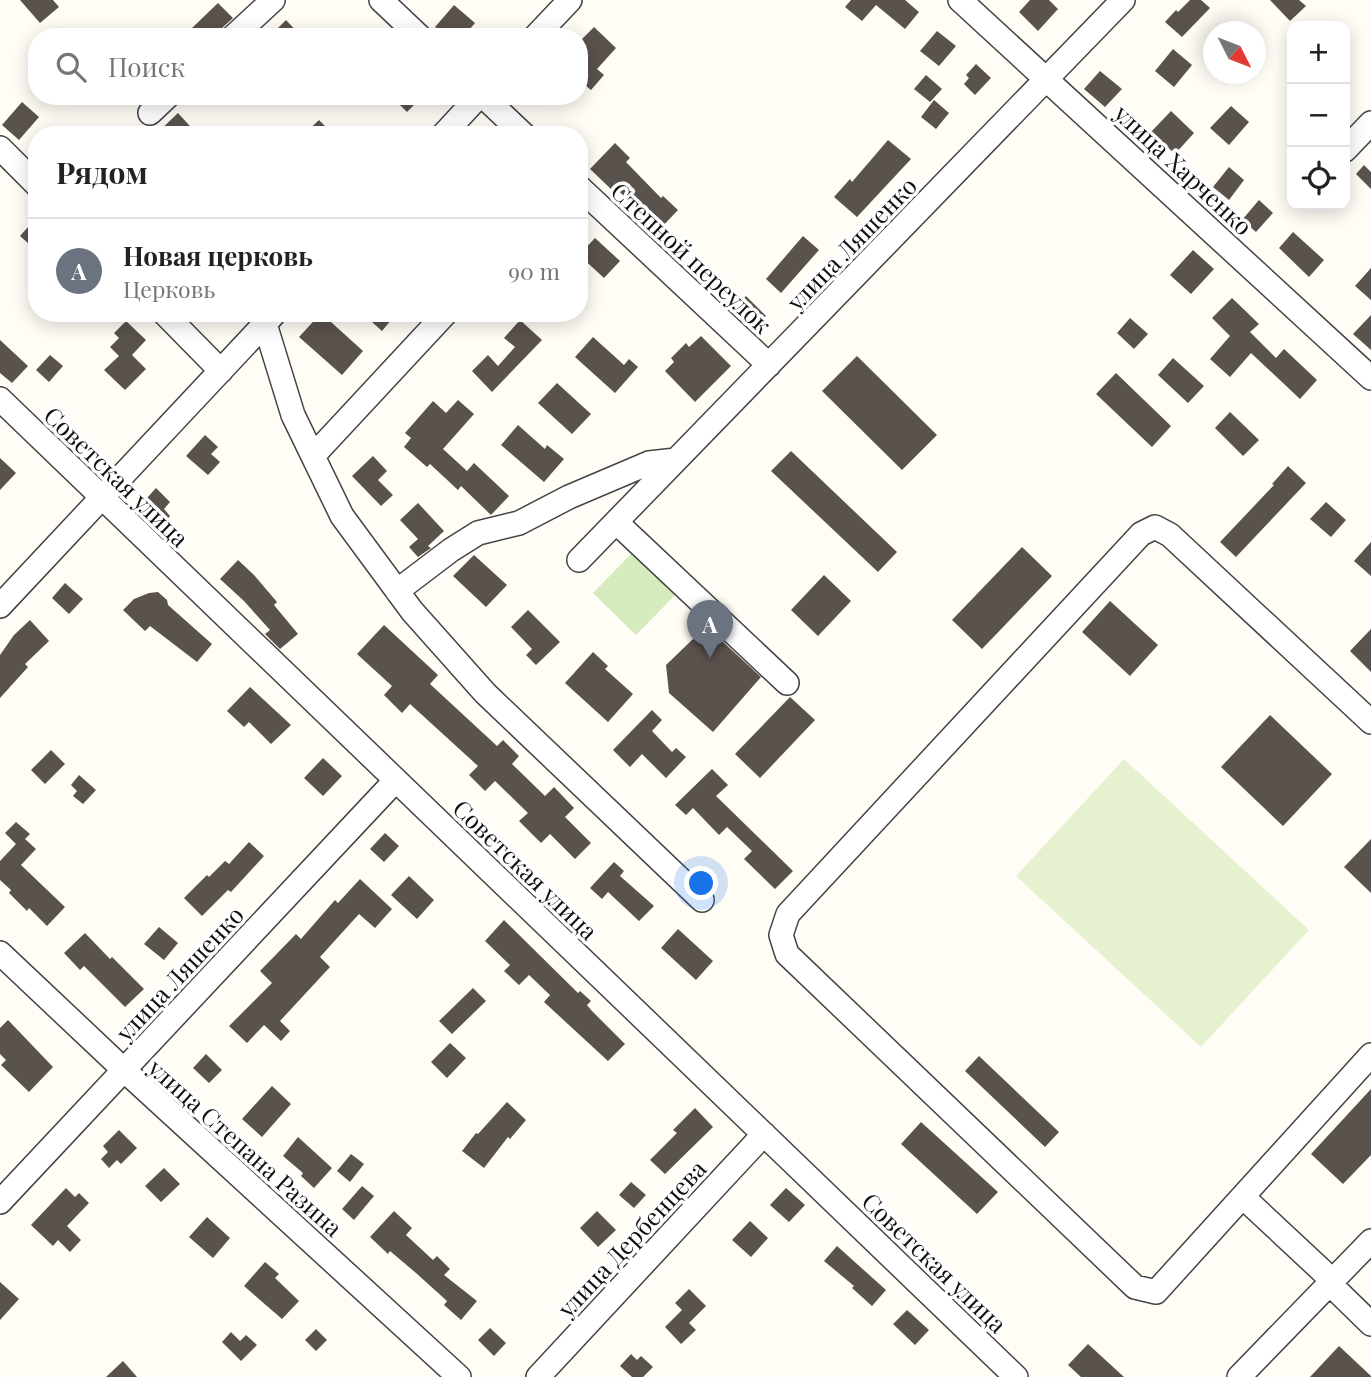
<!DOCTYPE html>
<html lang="ru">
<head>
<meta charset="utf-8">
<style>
	:root { --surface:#fff; --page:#f2f2f2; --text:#222; --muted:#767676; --line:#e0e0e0; --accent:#0f766e }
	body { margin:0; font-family:"Playfair Display",serif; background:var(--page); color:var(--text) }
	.controls { position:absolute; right:21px; top:21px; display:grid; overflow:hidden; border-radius:14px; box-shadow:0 4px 18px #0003 }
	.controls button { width:63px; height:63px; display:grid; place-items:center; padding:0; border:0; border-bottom:2px solid var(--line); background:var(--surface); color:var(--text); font:35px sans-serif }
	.compass { position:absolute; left:1203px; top:21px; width:63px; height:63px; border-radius:50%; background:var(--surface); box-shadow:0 4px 18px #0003; rotate:132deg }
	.you { position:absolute; left:702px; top:884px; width:24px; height:24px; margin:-18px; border:5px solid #fff; border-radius:50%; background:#1a73e8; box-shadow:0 0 0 10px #1a73e833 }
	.badge { display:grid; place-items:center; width:46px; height:46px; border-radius:50%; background:var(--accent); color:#fff; font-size:23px; font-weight:700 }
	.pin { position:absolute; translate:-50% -58px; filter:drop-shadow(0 2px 4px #0008) }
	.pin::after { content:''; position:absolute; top:37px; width:24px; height:21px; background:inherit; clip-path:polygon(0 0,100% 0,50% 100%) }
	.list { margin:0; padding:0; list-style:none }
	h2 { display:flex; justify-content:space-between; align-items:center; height:91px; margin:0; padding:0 28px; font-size:30px }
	h2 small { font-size:23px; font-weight:400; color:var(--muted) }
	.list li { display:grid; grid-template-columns:46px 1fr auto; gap:21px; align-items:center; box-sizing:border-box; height:105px; padding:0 28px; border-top:2px solid var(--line) }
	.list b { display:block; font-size:26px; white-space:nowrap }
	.list p { margin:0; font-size:23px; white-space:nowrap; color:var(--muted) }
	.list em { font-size:23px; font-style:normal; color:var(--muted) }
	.icon { flex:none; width:38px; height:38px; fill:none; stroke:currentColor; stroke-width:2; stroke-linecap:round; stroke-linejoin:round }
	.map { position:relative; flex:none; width:1371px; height:1377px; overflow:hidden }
	.search { position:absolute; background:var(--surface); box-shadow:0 4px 18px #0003; left:28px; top:28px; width:560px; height:77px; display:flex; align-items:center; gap:18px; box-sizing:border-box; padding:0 24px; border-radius:28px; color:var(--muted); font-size:26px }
	.panel { position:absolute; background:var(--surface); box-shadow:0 4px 18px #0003; left:28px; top:126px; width:560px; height:196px; border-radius:28px }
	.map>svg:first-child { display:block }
</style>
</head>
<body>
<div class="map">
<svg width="1371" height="1377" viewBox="0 0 1371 1377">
	<rect width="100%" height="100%" fill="#fffdf5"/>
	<!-- green -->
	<path fill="#d5ebbd" d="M635 550 678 592 636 635 593 593Z"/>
	<!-- pitch -->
	<path fill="#e6f2cf" d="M1124 759 1309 930 1201 1047 1016 876Z"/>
	<!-- building -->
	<path fill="#5a524d" d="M20 0H53L59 7 40 23Z
		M851 0H905L919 12 905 29 876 5 862 21 845 7Z
		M1030 0H1049L1058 9 1038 31 1019 12Z
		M1190 0H1201L1210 8 1182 37 1165 22 1176 10 1178 12Z
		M1270 0H1299L1306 6 1290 21Z
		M218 3 233 18 223 27 219 37H201L192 28Z
		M454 5 475 23 463 37H447L435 27Z
		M286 20 302 37H269Z
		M594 27 616 48 597 69 604 75 591 90 579 80V42Z
		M937 31 956 46 939 66 920 51Z
		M1173 49 1192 65 1174 87 1155 71Z
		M976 64 991 78 975 95 964 84 969 78 966 75Z
		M1100 71 1122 89 1105 107 1084 89Z
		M926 75 942 89 930 102 914 89Z
		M391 96H423L407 112Z
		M934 100 949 113 936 129 921 117Z
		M22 102 39 117 19 140 2 125Z
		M1231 106 1249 122 1229 145 1210 128Z
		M1171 111 1194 133 1175 154 1151 132Z
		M178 113 198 135H155Z
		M319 120 334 135H303Z
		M888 140 911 159 857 217 834 197 850 179 852 182Z
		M615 143 630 158 626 162 661 198 663 196 678 210 658 231 615 187 612 190 590 169Z
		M1364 165 1371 172V189L1356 174Z
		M1229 167 1244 180 1229 200 1213 187Z
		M1259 200 1273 213 1256 232 1242 220Z
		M37 217V251L20 236Z
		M1293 232 1324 260 1309 277 1279 248Z
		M803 236 819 250 781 293 766 279Z
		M595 238 620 261 604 278 579 255Z
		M1193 250 1214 269 1191 294 1170 275Z
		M1371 268V300L1355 286Z
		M746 296 766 316 752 330 731 311Z
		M1232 298 1259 324 1250 332 1276 358 1284 349 1317 380 1300 399 1251 353 1230 377 1210 359 1230 336 1212 318Z
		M321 313 363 351 342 375 299 337Z
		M362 313H397L382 331Z
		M1371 315V350L1353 334Z
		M1130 318 1148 334 1134 349 1117 333Z
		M520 320 542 340 492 392 472 371 488 355 498 366 515 347 504 338Z
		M126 321 146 340 132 355 146 369 125 390 104 370 119 356 110 347 119 338 114 333Z
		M701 336 731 366 695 402 665 371 674 362 671 358 686 343 689 347Z
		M593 337 624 365 629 359 638 367 615 393 575 357Z
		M0 340 28 366 12 383 0 373Z
		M50 355 63 366 49 382 36 370Z
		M857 356 937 435 902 470 822 391Z
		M1173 358 1204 386 1188 403 1158 375Z
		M1116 373 1171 426 1152 447 1096 394Z
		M557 383 591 414 572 434 538 403Z
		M458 400 474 414 443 449 467 471 474 463 509 496 491 515 461 486 458 490 430 464 427 467 404 447 411 438 405 433 433 401 446 413Z
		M1230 412 1259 440 1243 456 1215 428Z
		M518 425 545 449 547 445 564 459 544 482 501 445Z
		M205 435 218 447 211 454 220 462 208 475 186 456Z
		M791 451 897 552 878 572 771 471Z
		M373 456 387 471 378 480 393 495 381 506 352 476Z
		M0 458 16 473 0 490Z
		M1288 466 1306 483 1236 557 1220 542 1274 485 1272 484Z
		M156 488 170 502 164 509 170 516 160 528 138 508Z
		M1326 502 1346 520 1331 537 1310 519Z
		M418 503 444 531 428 546 431 548 418 557 409 547 418 539 400 520Z
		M1371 542V576L1354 561Z
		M1022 547 1052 576 982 649 952 620Z
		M474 555 507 585 486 607 453 576Z
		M238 560 254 575 277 602 274 605 298 634 280 649 265 634 270 630 244 601 220 579Z
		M824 575 851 601 818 636 791 610Z
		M65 583 83 599 69 614 52 598Z
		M158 592 167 600 168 605 212 644 197 662 150 626 145 631 123 610 134 599 149 593Z
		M1110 601 1158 645 1130 676 1082 632Z
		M528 610 560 642 536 665 526 655 532 649 511 627Z
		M30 620 49 641 25 664 28 667 0 698V655L14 635Z
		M384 625 438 675 430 684 497 746 503 740 519 756 512 764 545 796 554 787 574 808 565 817 591 843 575 859 550 834 541 843 519 821 528 813 495 781 485 791 469 775 478 766 410 704 402 713 384 695 392 686 357 654Z
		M1371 629V672L1350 651Z
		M693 639 722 641 761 677 713 732 669 693 666 665Z
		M593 652 608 666 605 669 633 694 608 722 565 683Z
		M250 687 291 725 271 744 249 722 244 727 227 711Z
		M790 697 815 720 760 778 735 754Z
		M652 710 662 720 652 731 672 752 676 748 686 757 666 778 642 754 630 767 613 750Z
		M1270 715 1332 774 1283 826 1221 767Z
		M51 750 65 764 45 784 31 770Z
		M323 758 342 776 323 796 304 778Z
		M712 769 728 785 716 796 793 871 775 889 744 859 752 851 727 827 719 835 693 808 686 815 675 805Z
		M79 775 96 790 83 804 73 796 77 791 71 785Z
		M16 822 30 834 25 839 36 849 21 865 65 907 47 926 29 908 27 911 9 893 11 890 0 880V861L16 844 5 833Z
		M385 833 399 846 384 862 370 849Z
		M1371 839V893L1344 867Z
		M249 842 264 856 231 892 228 890 202 916 184 898 207 875 209 877 225 861 229 864Z
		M614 862 624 871 620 876 654 906 639 921 608 892 602 899 590 888Z
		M409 876 434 900 417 919 391 895Z
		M360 879 392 909 375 928 359 914 320 957 330 967 280 1021 290 1031 281 1041 264 1025 247 1043 229 1026 272 983 260 971 296 934 301 939 335 900 338 903Z
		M504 920 578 993 580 991 591 1001 587 1005 591 1010 625 1044 608 1061 544 1002 550 995 529 975 519 985 504 971 510 965 485 941Z
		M159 927 178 943 164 960 144 944Z
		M678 929 713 961 696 980 661 948Z
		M85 933 110 959 112 957 144 989 125 1007 84 966 80 970 64 953Z
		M473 988 486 1001 452 1034 439 1021Z
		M8 1020 53 1067 29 1092 1 1065 6 1060 0 1054V1028Z
		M450 1043 466 1058 447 1078 431 1062Z
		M206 1054 222 1070 209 1083 193 1068Z
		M979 1056 1059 1132 1045 1147 965 1071Z
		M272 1086 291 1104 262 1137 242 1119Z
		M1371 1089V1155L1343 1184 1311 1154Z
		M507 1102 526 1120 510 1139 508 1137 484 1168 462 1151 476 1133 478 1134Z
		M695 1108 713 1127 665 1174 650 1160 677 1133 673 1130Z
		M921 1122 998 1192 977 1214 901 1144Z
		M119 1130 137 1148 121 1164 117 1160 109 1168 101 1159 108 1152 103 1146Z
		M298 1137 332 1168 314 1188 301 1176 303 1173 283 1156Z
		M351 1154 364 1164 350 1182 337 1171Z
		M164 1168 180 1184 161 1202 145 1186Z
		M631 1182 646 1195 634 1208 619 1195Z
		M362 1186 374 1196 354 1220 342 1209Z
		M66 1188 75 1197 79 1193 89 1203 67 1226 81 1240 70 1252 58 1240 53 1246 31 1225Z
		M786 1188 805 1205 789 1222 770 1205Z
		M394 1211 412 1228 406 1235 433 1260 437 1256 450 1269 444 1275 477 1301 461 1320 444 1305 447 1301 416 1273 390 1251 388 1254 370 1237Z
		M597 1211 616 1230 598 1247 580 1228Z
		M207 1217 230 1238 213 1258 189 1237Z
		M750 1221 768 1238 751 1257 732 1240Z
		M837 1246 886 1290 872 1306 852 1288 854 1286 824 1261Z
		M265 1262 279 1274 275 1278 299 1301 282 1319 244 1286Z
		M0 1282 19 1299 0 1320Z
		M689 1289 706 1306 689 1323 696 1330 681 1344 665 1327 682 1310 675 1303Z
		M907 1310 929 1330 915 1345 893 1324Z
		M490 1328 506 1343 494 1356 478 1340Z
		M316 1329 327 1340 316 1351 305 1340Z
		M231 1332 240 1341 246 1335 257 1345 241 1361 222 1342Z
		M1088 1344 1124 1377H1081L1068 1365Z
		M1339 1346 1371 1376V1377H1310Z
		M631 1354 637 1360 641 1356 653 1367 643 1377H632L620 1366Z
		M123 1361 137 1377H106Z"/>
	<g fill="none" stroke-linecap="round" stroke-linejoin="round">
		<defs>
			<path id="minor" d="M381 0 420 37
				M960 0 1371 378
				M233 37 273 0
				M535 37 570 0
				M483 96 524 135
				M150 113 168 96
				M443 135 479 96
				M0 148 37 185
				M1345 150 1371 123
				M579 187 769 365
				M164 313 221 371
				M265 324 293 415 342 516 412 611 485 693 702 900
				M0 399 1016 1377
				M313 456 446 313
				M616 522 787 683
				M579 560 1123 0
				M397 591 451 550 478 533 519 523 569 497 649 463 676 460
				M0 606 273 315
				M1371 722 1170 535 1155 527 1141 534 788 914 781 935 787 954 1135 1287 1156 1292 1371 1055
				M0 953 124 1070 459 1377
				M1243 1197 1333 1281
				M0 1202 395 781
				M1330 1284 1371 1324
				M538 1377 764 1134
				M1239 1377 1371 1241"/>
		</defs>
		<!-- minor casing -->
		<use href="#minor" stroke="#444" stroke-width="26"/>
		<!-- minor -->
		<use href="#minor" stroke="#fff" stroke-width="23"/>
	</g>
	<g text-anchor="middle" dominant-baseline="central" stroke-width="7" stroke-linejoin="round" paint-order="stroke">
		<!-- street labels -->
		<g font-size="24" fill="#111" stroke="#fff">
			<text transform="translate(1184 169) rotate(43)">улица Харченко</text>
			<text transform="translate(851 243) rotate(-46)">улица Ляшенко</text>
			<text transform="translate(692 257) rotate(43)">Степной переулок</text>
			<text transform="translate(117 476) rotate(44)">Советская улица</text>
			<text transform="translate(526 869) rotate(44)">Советская улица</text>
			<text transform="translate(179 973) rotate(-47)">улица Ляшенко</text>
			<text transform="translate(246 1147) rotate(42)">улица Степана Разина</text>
			<text transform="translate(631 1238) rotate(-47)">улица Дербенцева</text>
			<text transform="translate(935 1262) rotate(44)">Советская улица</text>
		</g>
	</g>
</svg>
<div class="controls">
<button>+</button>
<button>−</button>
<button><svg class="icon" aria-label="locate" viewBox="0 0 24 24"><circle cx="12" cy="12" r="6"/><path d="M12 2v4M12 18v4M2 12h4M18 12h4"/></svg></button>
</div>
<svg class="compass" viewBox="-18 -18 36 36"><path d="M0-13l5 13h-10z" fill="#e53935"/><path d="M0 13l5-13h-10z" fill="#767676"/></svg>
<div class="you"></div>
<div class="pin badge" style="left:710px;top:658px;background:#6b7280">A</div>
<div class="search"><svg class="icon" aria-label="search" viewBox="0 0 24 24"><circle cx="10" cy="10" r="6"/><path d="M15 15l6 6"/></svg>Поиск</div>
<section class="panel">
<h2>Рядом<small></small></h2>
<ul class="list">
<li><span class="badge" style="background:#6b7280">A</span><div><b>Новая церковь</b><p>Церковь</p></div><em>90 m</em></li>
</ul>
</section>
</div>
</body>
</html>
